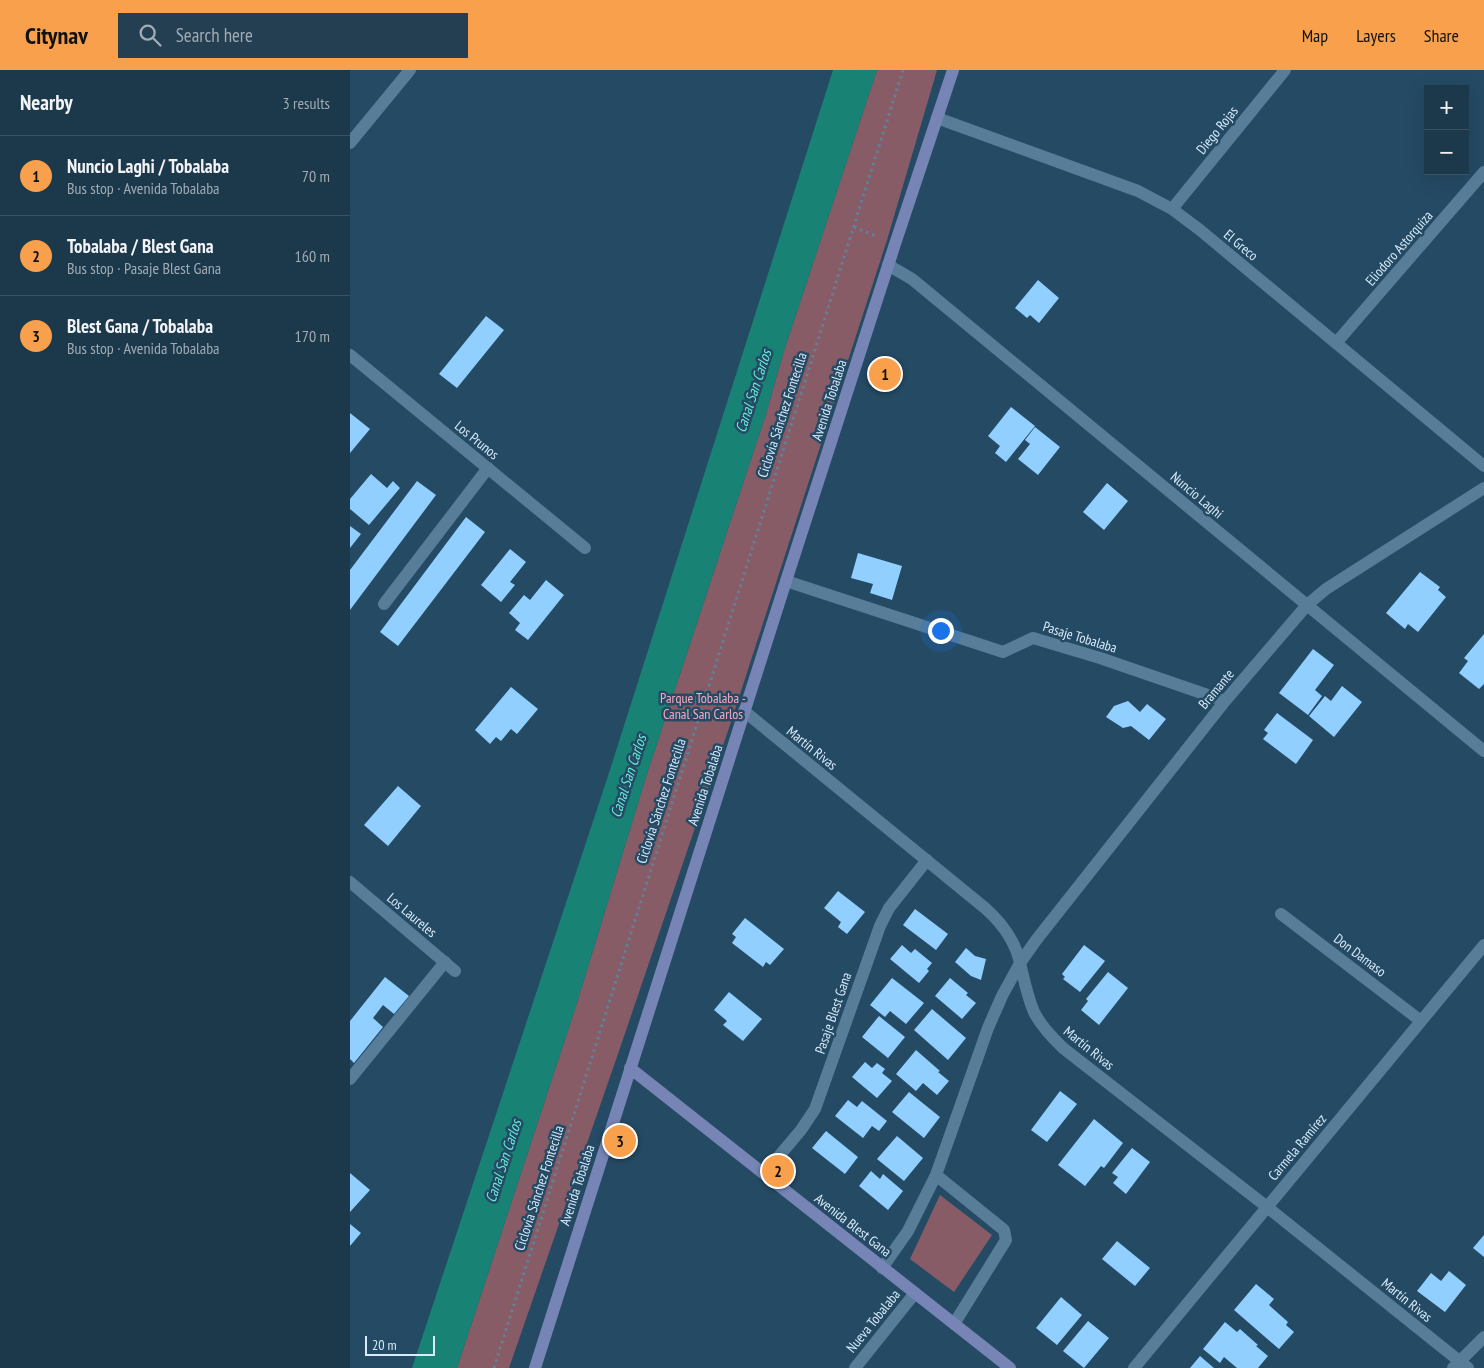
<!DOCTYPE html>
<html lang="en">
<head>
<meta charset="utf-8">
<style>
	:root { --surface:#1c384b; --page:#253f52; --text:#f1f3f6; --muted:#a0acb5; --line:#3a5263; --accent:#f8a04b }
	body { margin:0; font-family:"PT Sans Narrow",sans-serif; background:var(--page); color:var(--text) }
	.controls { position:absolute; right:15px; top:15px; display:grid; overflow:hidden; border-radius:0px; box-shadow:0 5px 20px #0002 }
	.controls button { width:45px; height:45px; display:grid; place-items:center; padding:0; border:0; border-bottom:1px solid var(--line); background:var(--surface); color:var(--text); font:25px sans-serif }
	.scale { position:absolute; left:15px; bottom:12px; width:70px; box-sizing:border-box; padding-left:5px; border:2px solid #d6ebfb; border-top:0; font-size:14px; line-height:18px; white-space:nowrap; color:#d6ebfb; -webkit-text-stroke:4px #254a64; paint-order:stroke }
	.you { position:absolute; left:590px; top:560px; width:18px; height:18px; margin:-12px; border:4px solid #fff; border-radius:50%; background:#1a73e8; box-shadow:0 0 0 8px #1a73e833 }
	.badge { display:grid; place-items:center; width:32px; height:32px; border-radius:50%; background:var(--accent); color:#111; font-size:16px; font-weight:700 }
	.pin { position:absolute; translate:-50% -50%; border:2px solid #fff; box-shadow:0 1px 5px #0006 }
	.list { margin:0; padding:0; list-style:none }
	h2 { display:flex; justify-content:space-between; align-items:center; height:65px; margin:0; padding:0 20px; font-size:21px }
	h2 small { font-size:16px; font-weight:400; color:var(--muted) }
	.list li { display:grid; grid-template-columns:32px 1fr auto; gap:15px; align-items:center; box-sizing:border-box; height:80px; padding:0 20px; border-top:1px solid var(--line) }
	.list b { display:block; font-size:19px; white-space:nowrap }
	.list p { margin:0; font-size:16px; white-space:nowrap; color:var(--muted) }
	.list em { font-size:16px; font-style:normal; color:var(--muted) }
	.icon { flex:none; width:28px; height:28px; fill:none; stroke:currentColor; stroke-width:2; stroke-linecap:round; stroke-linejoin:round }
	.map { position:relative; flex:none; width:1134px; height:1298px; overflow:hidden }
	header { display:flex; align-items:center; gap:30px; box-sizing:border-box; height:70px; padding:0 25px; background:var(--accent); color:#111 }
	header strong { font-size:24px }
	nav { display:flex; gap:28px; margin-inline-start:auto; font-size:18px }
	.search { width:350px; height:45px; background:var(--page); display:flex; align-items:center; gap:12px; box-sizing:border-box; padding:0 18px; border-radius:0px; color:var(--muted); font-size:19px }
	main { display:flex }
	aside { flex:1; background:var(--surface) }
	.map>svg:first-child { display:block }
</style>
</head>
<body>
<header>
<strong>Citynav</strong>
<div class="search"><svg class="icon" aria-label="search" viewBox="0 0 24 24"><circle cx="10" cy="10" r="6"/><path d="M15 15l6 6"/></svg>Search here</div>
<nav><a>Map</a><a>Layers</a><a>Share</a></nav>
</header>
<main>
<aside>
<h2>Nearby<small>3 results</small></h2>
<ul class="list">
<li><span class="badge">1</span><div><b>Nuncio Laghi / Tobalaba</b><p>Bus stop · Avenida Tobalaba</p></div><em>70 m</em></li>
<li><span class="badge">2</span><div><b>Tobalaba / Blest Gana</b><p>Bus stop · Pasaje Blest Gana</p></div><em>160 m</em></li>
<li><span class="badge">3</span><div><b>Blest Gana / Tobalaba</b><p>Bus stop · Avenida Tobalaba</p></div><em>170 m</em></li>
</ul>
</aside>
<div class="map">
<svg width="1134" height="1298" viewBox="0 0 1134 1298">
	<rect width="100%" height="100%" fill="#254a64"/>
	<!-- green -->
	<path fill="#885c67" d="M527 0H587L537 170 381 652 269 981 159 1298H107L226 936 296 707 416 344 433 284Z
		M590 1125 642 1165 604 1222 560 1189Z"/>
	<!-- water -->
	<path fill="#188375" d="M483 0H527L433 284 416 344 296 707 226 936 107 1298H62L258 706Z"/>
	<!-- building -->
	<path fill="#90cfff" d="M688 210 709 228 689 253 680 245 677 248 665 238Z
		M136 246 154 260 107 318 89 304Z
		M661 337 685 356 656 392 645 383 650 376 638 366Z
		M0 343 20 359 0 383Z
		M685 357 710 377 688 405 668 389 680 374 675 370Z
		M21 404 37 418 43 411 50 418 19 455 0 439V429Z
		M67 411 86 425 0 540V500Z
		M757 413 778 431 754 460 733 442Z
		M116 447 135 462 48 576 30 562Z
		M0 456 11 464 0 478Z
		M160 479 176 492 160 512 165 515 151 532 131 515Z
		M508 483 552 496 542 530 520 523 523 514 501 508Z
		M1070 502 1090 517 1088 520 1096 527 1068 562 1058 554 1055 559 1036 543Z
		M196 510 214 525 178 570 165 560 170 553 159 543 174 525 180 530Z
		M1134 564V614L1129 619 1109 603 1118 591 1114 588Z
		M963 579 984 595 965 620 972 626 958 645 929 623Z
		M992 616 1012 632 984 667 959 646 975 626 981 631Z
		M161 617 188 639 167 664 161 659 151 671 146 667 140 674 125 660Z
		M778 631 790 642 797 634 816 649 799 670 781 656 773 658 756 647 764 636Z
		M927 643 963 670 946 694 913 669 918 663 914 660Z
		M48 716 71 736 38 776 14 755Z
		M488 821 515 842 497 864 488 857 491 852 474 838Z
		M565 839 598 864 586 880 553 855Z
		M395 848 434 879 420 895 416 892 413 897 382 873 386 867 382 864Z
		M552 875 561 883 565 879 582 893 577 899 579 901 569 913 540 889Z
		M734 875 755 891 730 922 713 909 715 907 712 904Z
		M616 878 625 886 636 889 631 910 621 906 605 892Z
		M758 902 778 918 749 955 731 940 738 931 736 929Z
		M35 907 59 926 44 944 33 935 23 948 33 957 4 993 0 989V951Z
		M542 908 574 933 556 954 540 941 535 947 520 935Z
		M600 908 618 923 616 925 626 933 612 949 585 926Z
		M379 922 412 949 393 971 373 955 377 951 364 940Z
		M582 939 616 968 598 990 564 960Z
		M529 946 555 967 538 988 512 967Z
		M566 980 590 1001 588 1002 599 1011 587 1025 573 1013 566 1021 546 1004Z
		M515 992 522 998 527 993 535 999 532 1003 542 1011 527 1028 502 1007Z
		M710 1021 727 1034 697 1072 681 1060Z
		M559 1022 590 1047 574 1068 542 1042Z
		M498 1030 507 1037 512 1031 537 1051 529 1061 522 1056 513 1068 485 1046Z
		M744 1049 773 1073 754 1098 751 1096 735 1116 708 1095Z
		M476 1061 508 1087 495 1104 462 1078Z
		M547 1066 573 1088 554 1111 527 1089Z
		M782 1078 800 1092 776 1124 763 1113 768 1107 762 1103Z
		M521 1101 530 1109 533 1104 553 1121 538 1140 509 1116Z
		M0 1103 20 1120 0 1142Z
		M0 1154 11 1163 0 1176Z
		M1134 1165V1187L1123 1178Z
		M767 1171 800 1198 785 1216 752 1189Z
		M1099 1201 1116 1215 1095 1242 1067 1221 1081 1203 1091 1211Z
		M906 1214 924 1229 919 1235 938 1252 936 1255 944 1262 929 1279 884 1240Z
		M711 1227 732 1245 707 1275 686 1258Z
		M738 1251 759 1268 734 1298 713 1281Z
		M875 1252 887 1262 890 1259 908 1275 906 1276 918 1286 908 1298H887L874 1287 870 1293 853 1279Z
		M850 1286 864 1298H840Z"/>
	<g fill="none" stroke-linecap="round" stroke-linejoin="round">
		<!-- path -->
		<path stroke="#618197" stroke-width="3" stroke-dasharray="2.5 4" stroke-linecap="butt" d="M504 157 528 167
			M144 1298 553 0"/>
		<!-- lane -->
		<path stroke="#577d99" stroke-width="12" d="M34 534 138 398
			M0 1009 95 892"/>
		<!-- street -->
		<path stroke="#577d99" stroke-width="12" d="M587 48 788 121 822 139 850 160 1134 396
			M0 73 60 0
			M822 139 935 0
			M538 195 562 209 1134 681
			M986 273 1134 102
			M0 285 235 478
			M436 511 653 582 683 568 750 588 875 631
			M394 641 635 838C652 853 665 870 670 893 674 909 677 926 684 942 691 956 702 967 713 978L917 1137 1118 1298
			M0 812 105 901
			M931 844 1071 951
			M414 1104 451 1060 465 1039 530 856 539 838 577 790
			M586 1105 654 1160 656 1170 604 1254
			M532 1198 558 1161 586 1105 638 958 652 926 670 893 687 869 875 631 957 535 976 519 1134 418
			M505 1298 565 1223
			M784 1298 1134 875
			M1103 1298 1134 1267"/>
		<!-- secondary -->
		<path stroke="#7685b6" stroke-width="12" d="M280 998 660 1298
			M185 1298 436 511 545 174 603 0"/>
	</g>
	<g text-anchor="middle" dominant-baseline="central" stroke-width="5" stroke-linejoin="round" paint-order="stroke">
		<!-- street labels -->
		<g font-size="14" fill="#d6ebfb" stroke="#254a64">
			<text transform="translate(867 60) rotate(-51)">Diego Rojas</text>
			<text transform="translate(891 175) rotate(40)">El Greco</text>
			<text transform="translate(1049 178) rotate(-49)">Eliodoro Astorquiza</text>
			<text transform="translate(479 330) rotate(-72)">Avenida Tobalaba</text>
			<text transform="translate(432 345) rotate(-72)">Ciclovía Sánchez Fontecilla</text>
			<text transform="translate(127 370) rotate(39)">Los Prunos</text>
			<text transform="translate(847 425) rotate(40)">Nuncio Laghi</text>
			<text transform="translate(730 567) rotate(17)">Pasaje Tobalaba</text>
			<text transform="translate(866 619) rotate(-50)">Bramante</text>
			<text transform="translate(462 678) rotate(39)">Martín Rivas</text>
			<text transform="translate(355 715) rotate(-72)">Avenida Tobalaba</text>
			<text transform="translate(311 731) rotate(-72)">Ciclovía Sánchez Fontecilla</text>
			<text transform="translate(62 845) rotate(40)">Los Laureles</text>
			<text transform="translate(1010 885) rotate(37)">Don Damaso</text>
			<text transform="translate(483 943) rotate(-71)">Pasaje Blest Gana</text>
			<text transform="translate(739 978) rotate(39)">Martín Rivas</text>
			<text transform="translate(947 1077) rotate(-50)">Carmela Ramírez</text>
			<text transform="translate(227 1115) rotate(-72)">Avenida Tobalaba</text>
			<text transform="translate(189 1118) rotate(-72)">Ciclovía Sánchez Fontecilla</text>
			<text transform="translate(503 1155) rotate(38)">Avenida Blest Gana</text>
			<text transform="translate(1057 1230) rotate(39)">Martín Rivas</text>
			<text transform="translate(523 1251) rotate(-51)">Nueva Tobalaba</text>
		</g>
		<!-- park labels -->
		<g font-size="14" fill="#fcabc1" stroke="#254a64">
			<text x="353" y="628">Parque Tobalaba -<tspan x="353" dy="16">Canal San Carlos</tspan></text>
		</g>
		<!-- water labels -->
		<g font-size="15" font-style="italic" fill="#64edd8" stroke="#254a64">
			<text transform="translate(403 321) rotate(-72)">Canal San Carlos</text>
			<text transform="translate(278 706) rotate(-72)">Canal San Carlos</text>
			<text transform="translate(153 1091) rotate(-72)">Canal San Carlos</text>
		</g>
	</g>
</svg>
<div class="controls">
<button>+</button>
<button>−</button>
</div>
<div class="scale">20 m</div>
<div class="you"></div>
<div class="pin badge" style="left:535px;top:304px">1</div>
<div class="pin badge" style="left:428px;top:1101px">2</div>
<div class="pin badge" style="left:270px;top:1071px">3</div>
</div>
</main>
</body>
</html>
